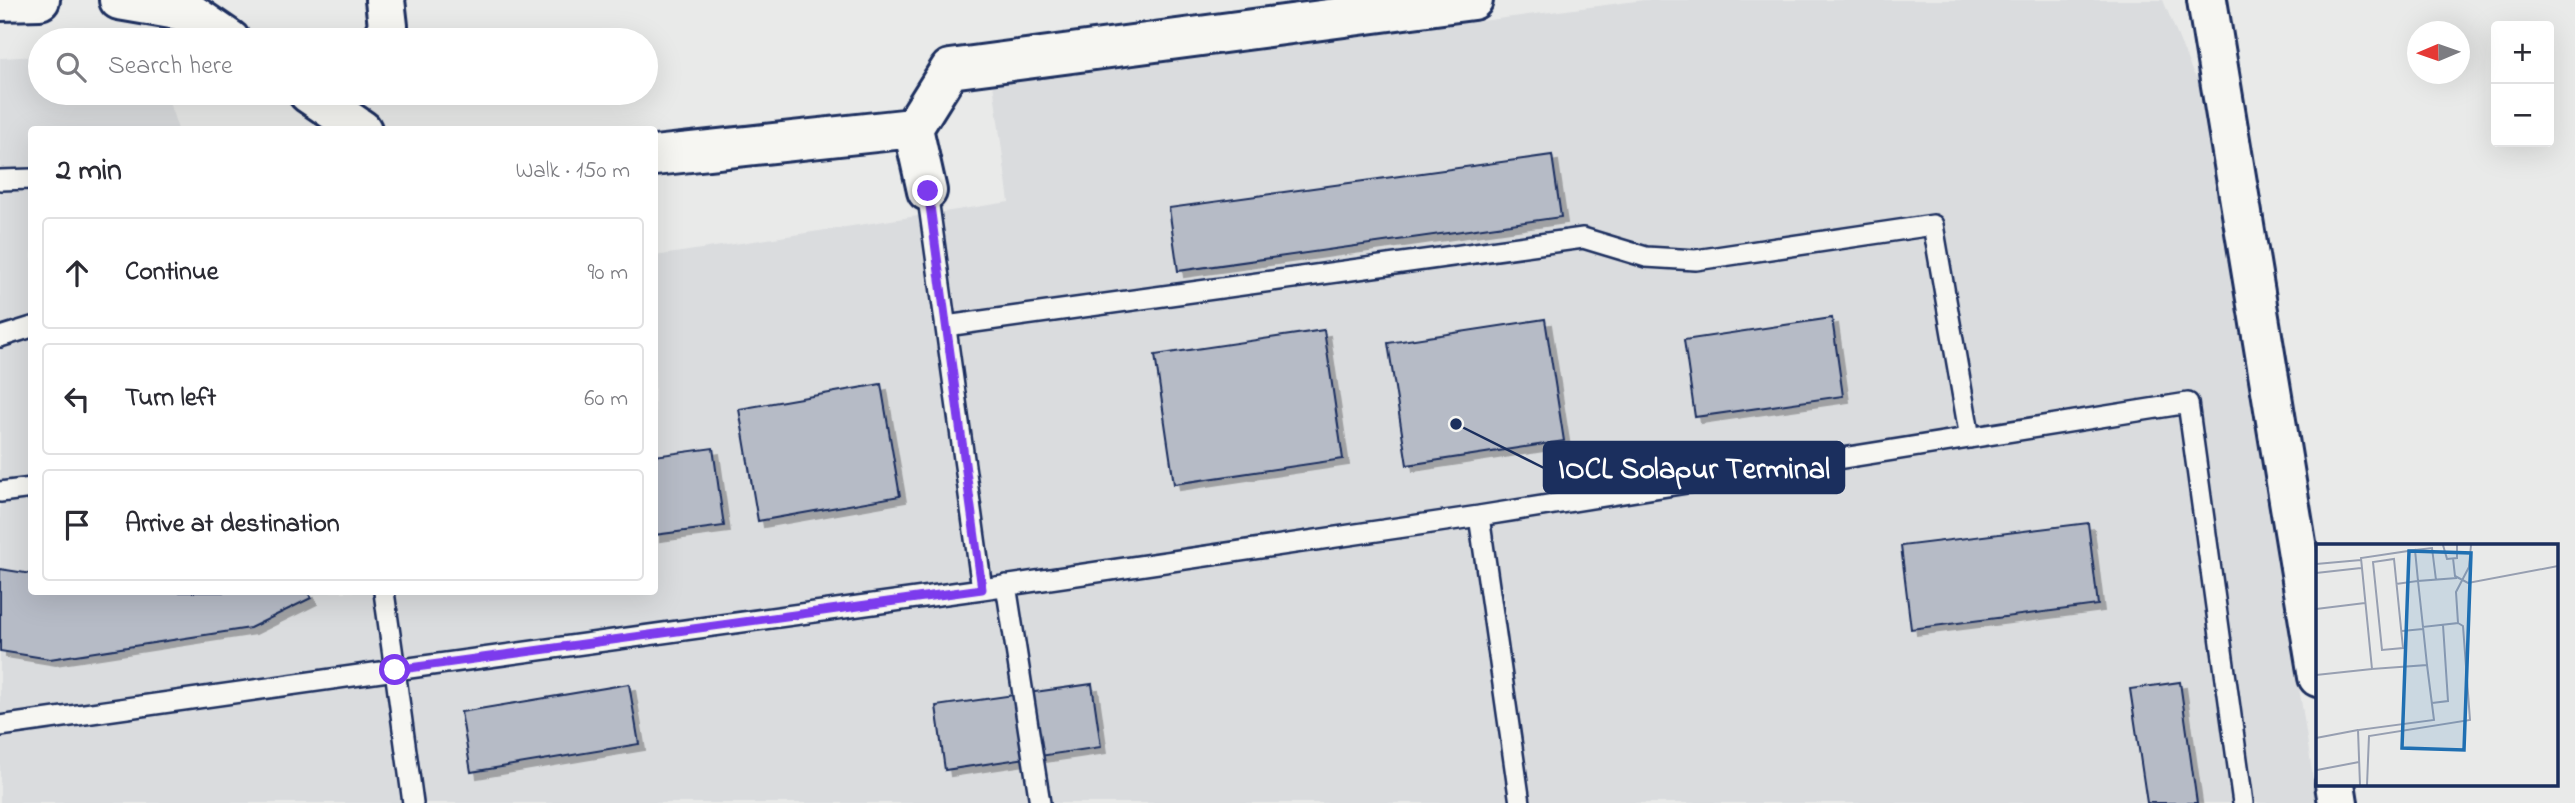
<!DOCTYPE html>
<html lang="en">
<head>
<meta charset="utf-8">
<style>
	:root { --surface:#fff; --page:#f7f7f7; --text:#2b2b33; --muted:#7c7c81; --line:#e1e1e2 }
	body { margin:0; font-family:"Indie Flower",sans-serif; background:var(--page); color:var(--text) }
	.controls { position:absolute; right:21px; top:21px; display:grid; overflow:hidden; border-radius:7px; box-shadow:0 7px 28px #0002 }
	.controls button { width:63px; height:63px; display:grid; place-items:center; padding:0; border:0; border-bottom:2px solid var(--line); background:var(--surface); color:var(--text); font:35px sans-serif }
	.compass { position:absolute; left:2407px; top:21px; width:63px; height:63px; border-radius:50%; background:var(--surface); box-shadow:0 7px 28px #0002; rotate:268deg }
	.stop { position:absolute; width:21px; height:21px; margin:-16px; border:5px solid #7c3aed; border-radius:50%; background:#fff }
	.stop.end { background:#7c3aed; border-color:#fff; box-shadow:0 2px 7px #0008 }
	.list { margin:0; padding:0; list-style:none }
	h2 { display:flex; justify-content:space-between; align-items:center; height:91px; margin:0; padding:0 28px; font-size:30px }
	h2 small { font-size:23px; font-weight:400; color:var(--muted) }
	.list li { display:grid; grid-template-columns:46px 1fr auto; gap:21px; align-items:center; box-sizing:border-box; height:112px; margin:0 14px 14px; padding:0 14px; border:2px solid var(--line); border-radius:7px }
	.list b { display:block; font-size:26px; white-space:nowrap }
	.list em { font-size:23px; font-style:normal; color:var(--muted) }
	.icon { flex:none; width:38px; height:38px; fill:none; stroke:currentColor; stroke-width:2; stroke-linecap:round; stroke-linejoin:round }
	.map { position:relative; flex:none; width:2575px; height:803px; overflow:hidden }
	.search { position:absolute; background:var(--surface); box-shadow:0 7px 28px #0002; left:28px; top:28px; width:630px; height:77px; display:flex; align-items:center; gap:18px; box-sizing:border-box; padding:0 24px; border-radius:38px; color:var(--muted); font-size:26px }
	.panel { position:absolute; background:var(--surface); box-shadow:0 7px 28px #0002; left:28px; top:126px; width:630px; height:469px; border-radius:7px }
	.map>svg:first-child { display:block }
</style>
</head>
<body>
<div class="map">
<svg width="2575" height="803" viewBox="0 0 2575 803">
	<defs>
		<filter id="shadow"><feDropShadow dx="6" dy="6" stdDeviation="0" flood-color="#0004"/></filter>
	</defs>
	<rect width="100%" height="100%" fill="#e9eae9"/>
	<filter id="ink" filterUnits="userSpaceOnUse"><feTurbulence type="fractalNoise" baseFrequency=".0143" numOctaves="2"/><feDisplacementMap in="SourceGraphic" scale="14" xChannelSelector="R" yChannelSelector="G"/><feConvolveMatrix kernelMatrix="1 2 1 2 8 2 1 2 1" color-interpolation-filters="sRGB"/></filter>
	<g filter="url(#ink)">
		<!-- built -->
		<path fill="#dadcde" d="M1644 0H2163L2192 71 2207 94 2317 803H0V58L40 56V93H166L178 129 32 130V592H654L655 256 1009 202 993 84Z"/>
		<!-- building -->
		<path fill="#b6bbc6" stroke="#1b2f5e" stroke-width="2" filter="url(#shadow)" d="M1552 155 1561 217 1178 271 1169 208Z
			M1832 318 1843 396 1695 417 1684 340Z
			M1545 319 1564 441 1407 465 1388 343Z
			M1324 330 1343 459 1174 484 1155 355Z
			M881 384 900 496 758 521 739 409Z
			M713 448 724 526 654 535V456Z
			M2088 523 2098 605 1911 629 1901 546Z
			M0 569 32 574V592H308L311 598 250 628 50 659 0 651Z
			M2180 682 2197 803H2147L2130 689Z
			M629 684 639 744 471 772 461 712Z
			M1092 684 1101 747 945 770 936 706Z"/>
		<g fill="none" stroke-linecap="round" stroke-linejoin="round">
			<defs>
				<path id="lane" d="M0 180 32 179
					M946 326 1583 238 1646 257 1696 260 1933 225 1970 438
					M0 337 32 327
					M0 492 32 488
					M1479 516 2188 403 2243 803
					M1006 585 1040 803
					M982 589 1479 516 1520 803
					M384 592 395 670 982 589 927 191
					M0 726 395 670 413 803"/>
				<path id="street" d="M119 0 189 12 230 40
					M2207 0 2318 677
					M0 1 40 0
					M381 40 388 26 385 0
					M308 93 362 130
					M913 128 950 69 1473 0
					M654 156 913 128 927 191
					M2335 784 2338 803"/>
			</defs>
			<!-- lane casing -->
			<use href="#lane" stroke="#1b2f5e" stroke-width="24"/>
			<!-- street casing -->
			<use href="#street" stroke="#1b2f5e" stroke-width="44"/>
			<!-- lane -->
			<use href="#lane" stroke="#f6f6f2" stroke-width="19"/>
			<!-- street -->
			<use href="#street" stroke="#f6f6f2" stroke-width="38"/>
		</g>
	</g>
	<g fill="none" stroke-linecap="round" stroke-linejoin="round" filter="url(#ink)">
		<!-- route -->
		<path stroke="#7c3aed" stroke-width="9" d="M395 670 982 589 928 191"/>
	</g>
	<!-- overview -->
	<g transform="translate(2316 544)">
		<rect width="242" height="242" fill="#e9eae9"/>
		<path fill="none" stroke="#979fb1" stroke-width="2" d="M127 1 131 15 141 14V1M99 6 116 4 120 36M137 14 139 32 152 39 242 22M78 15 87 104 66 106 57 18ZM0 20 45 16M0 29 45 24M141 34 102 37 107 83 142 79 140 48 153 23 155 1M80 40 102 37 99 6 45 14 56 125 111 121 107 83M0 65 49 59M86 87 107 85M0 131 56 125M116 159 132 157 127 81M0 194 42 186M1 226 43 218M44 241 42 186 118 176 111 121M51 241 53 192 154 176 147 82 142 79"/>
		<path fill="#1f6fb2" fill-opacity="0.15" stroke="#1f6fb2" stroke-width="3.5" d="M93 7 155 9 148 206 86 204Z"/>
		<rect width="242" height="242" fill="none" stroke="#1b2f5e" stroke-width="3.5"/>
	</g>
	<!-- callouts -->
	<path fill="none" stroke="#1b2f5e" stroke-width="2.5" d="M1456 424L1544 468"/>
	<circle fill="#1b2f5e" stroke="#f6f6f2" stroke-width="2.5" cx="1456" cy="424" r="7"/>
	<rect fill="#1b2f5e" stroke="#1b2f5e" stroke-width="2.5" x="1544" y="442" width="300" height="51" rx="7"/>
	<g font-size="30" text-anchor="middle" font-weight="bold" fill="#fff">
		<text x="1694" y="478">IOCL Solapur Terminal</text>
	</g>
</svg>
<div class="controls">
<button>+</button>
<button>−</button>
</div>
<svg class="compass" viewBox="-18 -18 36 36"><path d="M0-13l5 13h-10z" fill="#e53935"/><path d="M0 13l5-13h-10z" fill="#7c7c81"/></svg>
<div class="stop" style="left:395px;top:670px"></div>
<div class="stop end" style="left:928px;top:191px"></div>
<div class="search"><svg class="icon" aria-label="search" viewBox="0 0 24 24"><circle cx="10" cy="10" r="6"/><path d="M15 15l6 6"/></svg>Search here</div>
<section class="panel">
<h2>2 min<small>Walk · 150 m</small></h2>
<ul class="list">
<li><svg class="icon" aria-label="ahead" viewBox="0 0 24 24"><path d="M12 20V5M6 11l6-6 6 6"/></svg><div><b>Continue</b></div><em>90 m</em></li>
<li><svg class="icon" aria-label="left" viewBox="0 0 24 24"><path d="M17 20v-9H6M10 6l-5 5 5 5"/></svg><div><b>Turn left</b></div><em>60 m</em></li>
<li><svg class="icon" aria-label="arrive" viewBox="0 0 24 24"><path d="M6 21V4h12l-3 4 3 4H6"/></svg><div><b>Arrive at destination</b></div></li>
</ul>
</section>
</div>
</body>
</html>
